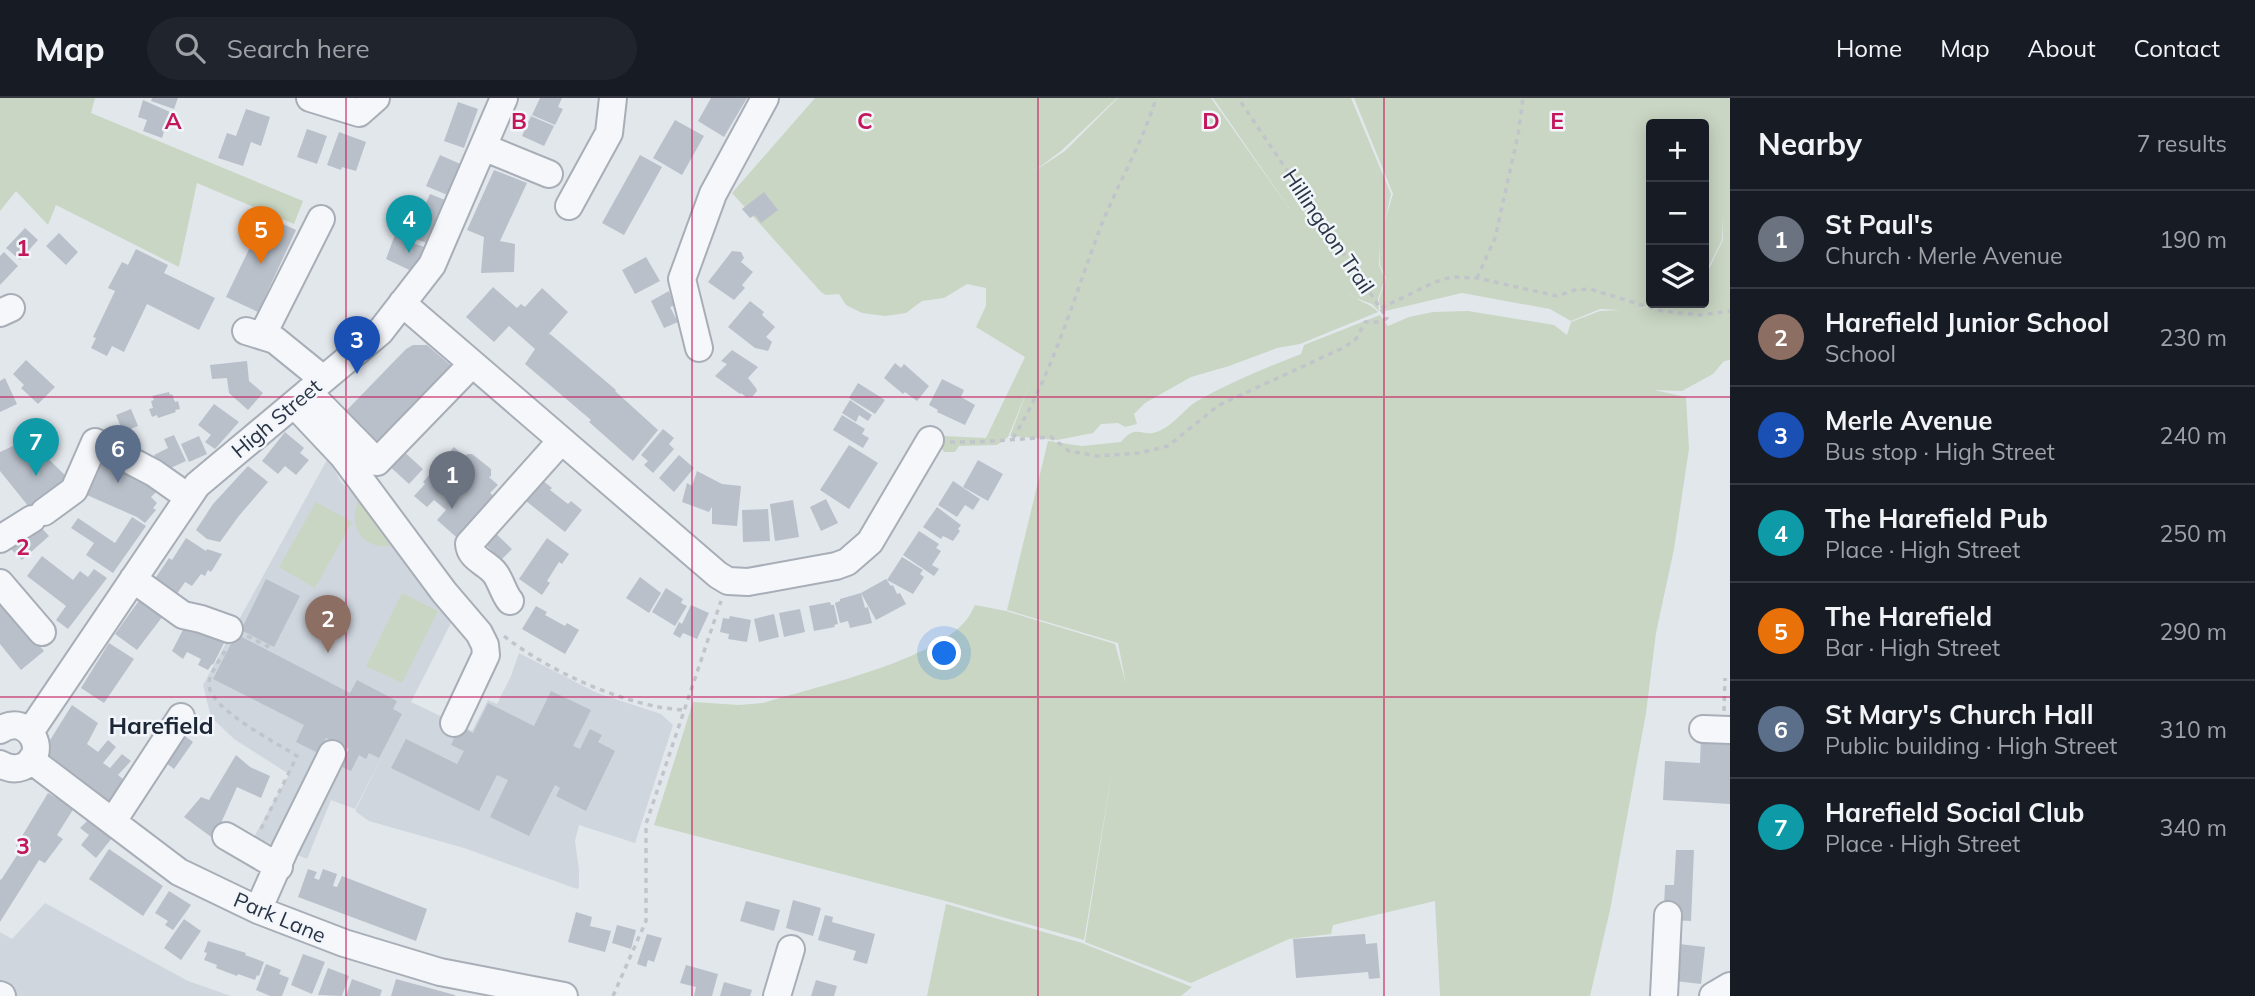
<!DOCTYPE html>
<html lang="en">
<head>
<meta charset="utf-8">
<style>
	:root { --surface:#171b24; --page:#20242c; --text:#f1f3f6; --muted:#9ea1a6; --line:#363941; --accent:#ea580c }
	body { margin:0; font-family:Mulish,sans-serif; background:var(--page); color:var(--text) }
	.controls { position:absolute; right:21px; top:21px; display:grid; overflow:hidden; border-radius:7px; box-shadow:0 4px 18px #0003 }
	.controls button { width:63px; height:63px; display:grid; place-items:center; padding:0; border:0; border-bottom:2px solid var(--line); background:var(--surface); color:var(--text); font:35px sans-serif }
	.you { position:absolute; left:945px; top:556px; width:24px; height:24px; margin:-18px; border:5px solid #fff; border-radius:50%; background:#1a73e8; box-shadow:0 0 0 10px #1a73e833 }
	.badge { display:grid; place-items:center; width:46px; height:46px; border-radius:50%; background:var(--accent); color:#fff; font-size:23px; font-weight:700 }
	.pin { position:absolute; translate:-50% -58px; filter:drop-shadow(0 2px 4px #0008) }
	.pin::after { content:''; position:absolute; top:37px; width:24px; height:21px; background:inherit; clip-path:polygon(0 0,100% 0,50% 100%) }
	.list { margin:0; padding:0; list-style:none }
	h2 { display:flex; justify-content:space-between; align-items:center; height:91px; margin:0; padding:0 28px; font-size:30px }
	h2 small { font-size:23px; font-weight:400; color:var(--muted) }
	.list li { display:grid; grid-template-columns:46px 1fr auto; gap:21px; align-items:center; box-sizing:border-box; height:98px; padding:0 28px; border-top:2px solid var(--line) }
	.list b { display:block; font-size:26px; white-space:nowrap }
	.list p { margin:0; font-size:23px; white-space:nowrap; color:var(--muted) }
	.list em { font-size:23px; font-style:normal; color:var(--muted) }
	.icon { flex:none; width:38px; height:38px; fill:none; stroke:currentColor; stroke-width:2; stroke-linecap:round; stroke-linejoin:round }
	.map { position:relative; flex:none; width:1730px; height:898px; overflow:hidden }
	header { display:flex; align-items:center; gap:42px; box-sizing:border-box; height:98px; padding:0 35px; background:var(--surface); border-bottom:2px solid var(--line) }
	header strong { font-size:33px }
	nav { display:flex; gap:38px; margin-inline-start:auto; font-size:24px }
	.search { width:490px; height:63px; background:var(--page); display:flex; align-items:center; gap:18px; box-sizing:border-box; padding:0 24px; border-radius:38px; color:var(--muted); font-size:26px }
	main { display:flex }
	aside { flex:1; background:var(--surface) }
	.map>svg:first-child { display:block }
</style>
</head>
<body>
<header>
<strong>Map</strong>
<div class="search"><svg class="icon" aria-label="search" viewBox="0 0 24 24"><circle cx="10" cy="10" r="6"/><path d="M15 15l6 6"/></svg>Search here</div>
<nav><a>Home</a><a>Map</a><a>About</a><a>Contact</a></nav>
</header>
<main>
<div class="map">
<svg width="1730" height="898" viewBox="0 0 1730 898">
	<rect width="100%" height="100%" fill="#e2e7ec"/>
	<!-- built -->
	<path fill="#d0d6de" d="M328 360 341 384 360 402 395 452 452 523 411 604 472 633 488 602 497 606 511 578 519 555 597 595 661 616 673 627 635 745 579 727 575 743 579 772V789L577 791 464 750 369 723 355 713 386 651 355 711 331 702 307 761 254 739 289 676 234 641 211 619 203 587Z
		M45 805 188 883 231 898H0V834L12 841Z"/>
	<!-- green -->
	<path fill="#c9d6c3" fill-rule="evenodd" d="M0 0H95L91 15 303 103 294 126 197 85 179 169 56 107 48 127 16 93 0 113Z
		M815 0H1117L1061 53 1033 74 1065 53 1118 0H1211L1294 117 1213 0H1351L1391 96 1385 122 1393 96 1354 0H1730V262L1724 263 1713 276 1682 293 1654 292 1686 299 1689 351 1674 451 1656 535 1646 615 1610 812 1590 898H1440L1435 803 1333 827 1331 836 1289 841 1191 885 1085 844 1113 667 1084 842 942 802 654 727 693 604 739 607 763 605C814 589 935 563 967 521 970 517 973 511 975 507L1006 513 1115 546 1126 586 1118 545 1007 512 1048 343 1082 348 1121 344C1137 324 1142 341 1159 333 1174 327 1184 311 1197 303 1231 284 1265 270 1301 256L1304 247 1380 217 1388 228 1409 219 1433 214 1468 213 1554 227 1567 237 1571 224 1600 213 1621 212 1600 211 1571 223 1550 211 1462 195 1381 214 1379 202 1386 180 1380 167V147L1379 167 1385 181 1378 201 1379 213 1372 206 1355 200 1348 193C1357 205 1368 203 1378 214L1300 246 1277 250 1229 268 1191 279 1145 305 1134 316 1137 326 1125 329 1118 325 1101 326 1093 335 1057 342 1010 338 1029 288 1008 339 997 347 959 348 955 354H944L941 349 943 338 986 340 1025 259 976 229 986 208V190L967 186 944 200 922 203 906 215 885 218 862 215 846 207 839 196 826 197 821 194 732 95ZM1651 26H1704V178L1722 142V119L1723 142 1704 181V205H1666L1633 212 1661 205H1651Z
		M358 402 391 448C362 451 348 429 358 402Z
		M316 404 352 424 315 490 279 469Z
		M402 495 438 513 402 585 366 568Z
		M946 806 1082 845 1192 889 1181 898H927Z"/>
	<!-- building -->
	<path fill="#b9c0ca" d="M152 0H178L174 11 151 3Z
		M540 0H562L558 9 563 11 555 27 532 17Z
		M711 0H747L724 39 698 23Z
		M143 2 170 14 162 40 143 33 147 22 138 19Z
		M458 4 478 11 464 50 444 43Z
		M246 11 270 19 261 48 251 44 243 68 218 60 227 35 236 38Z
		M531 18 554 28 544 48 522 38Z
		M675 22 704 38 682 77 653 60Z
		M307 31 327 38 317 66 297 59Z
		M339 34 366 44 356 73 342 69 341 72 327 67Z
		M440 57 465 68 452 99 426 88Z
		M640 57 662 69 624 137 602 125Z
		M494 72 527 85 500 143 515 146 514 174 481 175 484 139 467 132Z
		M764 94 778 112 761 125 755 117 750 120 742 111Z
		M430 96 450 104 432 147 411 139Z
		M265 118 296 132 258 214 226 199Z
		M25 130 38 142 20 162 6 150Z
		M396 134 411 141 410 144 430 151 416 175 386 161Z
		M59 135 78 154 66 167 46 148Z
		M136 151 168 167 164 175 215 200 199 232 147 206 124 254 112 248 107 258 91 250 96 240 93 239 115 193 108 190 122 164 128 167Z
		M732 153 741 154 744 160 741 164 753 174 742 187 745 190 734 202 708 184Z
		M4 154 18 168 0 187V158Z
		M646 159 660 183 635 196 622 172Z
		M493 189 517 210 521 206 525 209 542 190 568 214 548 237 550 236 616 292 615 293 658 332 633 363 589 324 591 322 525 266 535 251 509 228 494 244 466 219Z
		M669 193 674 208 670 209 678 224 664 230 651 203Z
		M750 203 764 214 762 217 775 229 766 239 772 244 768 253 755 250 728 229Z
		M413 247H427L455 271 380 348 345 314 406 251Z
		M732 252 758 269 748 280 756 290 757 293 752 299H746L741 295 740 296 715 278 727 266 721 263Z
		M26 262 55 289 38 306 21 290 24 287 13 276Z
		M247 263 249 283 263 295 248 312 229 295 227 280 212 281 210 267Z
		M895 265 901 270 904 266 929 288 917 303 905 294 903 296 884 280Z
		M5 280 17 306 0 314V283Z
		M942 281 964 292 961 299 975 307 965 327 937 314 938 312 929 307Z
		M858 285 885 302 875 316 849 300Z
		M169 294 170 297 172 296 175 304 178 303 180 311 175 312 176 314 158 320 157 317 152 319 149 311 153 310 151 303 154 302 152 298Z
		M850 302 872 317 868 323 859 317 856 324 842 315Z
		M214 306 239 324 215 351 205 344 211 337 198 327Z
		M131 311 138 328 123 334 116 317Z
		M842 317 865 331 862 336 869 340 863 350 833 332Z
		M663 331 674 340 669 346 674 351 653 375 644 367 648 363 641 357Z
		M285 334 304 350 300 355 309 362 296 377 285 368 278 376 262 363Z
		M174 337 186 363 162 374 154 357 168 350 164 341Z
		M199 338 207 356 189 364 181 346Z
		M28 341 72 384 33 414 0 373V354Z
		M849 347 878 365 849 411 820 392Z
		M454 349 465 359 467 356H472L491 371V378L489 379 498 387 490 395 501 404 464 446 437 422 446 412 434 402 427 409 414 398 425 386 423 384Z
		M401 351 423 371 409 386 387 366Z
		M99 354 158 392 151 399 157 405 153 410 156 412 145 425 137 419 80 394Z
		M679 357 694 370 674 394 659 380Z
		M978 362 1003 376 988 403 963 389Z
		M248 368 268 384 238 419 220 444 207 441 196 432 213 406Z
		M697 373 722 386 741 388 737 428 712 426V409L709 414 682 404 687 385 692 388Z
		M542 382 552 390 550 392 568 406 571 403 582 412 565 434 526 403Z
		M953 383 980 401 973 412 965 407 957 419 938 407Z
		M826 401 838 425 821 433 810 409Z
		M793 402 799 439 775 443 770 406Z
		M937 409 961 427 958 431 960 433 953 443 943 438 941 441 923 429Z
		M768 411 770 443 743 444 742 412Z
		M132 419 146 428 113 475 86 457 94 445 71 430 78 420 115 445Z
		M38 426 49 438 22 462 11 451Z
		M491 431 512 451 501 462 480 441Z
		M919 433 939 446 936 450 941 453 932 467 939 471 934 478 903 457Z
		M186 440 206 453 207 451 222 456 211 474 208 472 205 478 201 476 192 488 185 484 174 500 152 485 169 460 172 462Z
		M547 440 569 456 562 466 559 464 547 483 550 485 542 497 519 481Z
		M42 458 73 482 80 473 88 479 94 471 107 480 68 531 56 522 66 508 27 478Z
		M902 459 923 472 920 476 924 479 913 496 887 482Z
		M640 479 661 495 649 515 626 500Z
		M266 481 300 498 274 549 241 532Z
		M886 481 891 488 893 487 897 496 900 495 906 506 876 522 861 495Z
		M666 490 683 501 681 505 687 508 675 528 652 514Z
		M861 495 865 510 868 509 872 525 850 530 848 523 840 525 835 505 840 503V501Z
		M143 497 166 514 137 552 115 536Z
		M0 499 44 553 21 572 0 546Z
		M830 504 831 507H834L838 526 834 527 835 529 814 533 809 508Z
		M691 507 709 515 697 541 683 535 680 540 673 536 679 524 682 526Z
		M536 508 547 514 545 517 565 528 567 525 579 532 565 556 522 531Z
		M800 511 805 534 784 539 779 515Z
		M774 516 779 539 759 544 754 521Z
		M730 518 751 522 747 544 728 541 729 536 720 534 723 520 729 521Z
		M187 524 225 543 213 567 212 566 208 572 198 567 201 561 187 554 183 561 172 553Z
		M236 536 350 595 357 582 397 603 393 611 402 616 379 660 369 655 366 661 359 657 351 673 340 668 349 651 326 640 318 655 296 644 304 627 213 581Z
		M109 545 134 561 104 605 81 590Z
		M551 593 591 612 573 648 580 651 590 631 602 637 598 644 615 653 586 713 556 698 560 690 555 687 529 738 490 719 508 682 497 677 479 713 391 670 406 641 457 666 464 653 451 647 460 628 473 635 488 605 534 628Z
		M72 607 98 625 87 646 98 654 108 642 116 649 103 665 110 670 122 656 131 663 118 677 128 685 108 708 47 655V647Z
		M181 635 193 644 174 671 161 661Z
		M1701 638 1730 640V706L1663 702 1665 663 1700 665Z
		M236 657 250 669 270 678 261 700 237 689 214 741 184 719 201 699 209 702Z
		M48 695 74 710 57 737 63 741 45 765 39 762 0 824V781L1 782 21 751 16 748Z
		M87 723 93 727 94 726 112 740 96 760 81 747 89 737 80 730Z
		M109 751 163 788 143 818 89 781Z
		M1676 752H1694L1691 823 1673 822 1664 808 1665 787H1674Z
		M308 771 317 774 314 780 319 782 323 771 337 776 333 788 337 789 342 778 427 811 416 843 298 799Z
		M169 793 191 807 173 832 165 827 168 823 155 815Z
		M793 802 821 810 813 838 786 830Z
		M746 803 780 812 774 833 740 823Z
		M576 814 592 819 590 828 611 833 605 854 568 844Z
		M825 817 833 819 832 824 875 836 867 866 853 862 856 853 818 842Z
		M184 821 201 833 181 862 164 850Z
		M617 827 636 832 631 851 612 845Z
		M647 836 662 840 654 864 648 862 646 869 637 866Z
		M1365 836 1366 846 1377 845 1380 880 1369 881 1368 874 1296 880 1293 841Z
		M208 843 246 855 245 857 264 864 259 878 257 877 255 882 238 876 237 878 216 870 217 867 204 862 207 855 204 854Z
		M1679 846 1705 849 1701 886 1675 883Z
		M303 856 325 864 312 896 291 887Z
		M266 866 281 872 279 876 289 880 282 898H270L256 892Z
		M686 867 718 876 712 898H694L696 889 680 885Z
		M328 870 349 878 342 898 318 897Z
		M352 881 382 892 380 898H346Z
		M396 881 455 897V898H391Z
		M816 882 837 888 834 898H811Z
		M724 884 752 892 750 898H720Z"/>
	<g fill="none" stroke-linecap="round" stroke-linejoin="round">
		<defs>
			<path id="minor" d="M310 0 359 15 376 0
				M483 49 549 76
				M569 108 609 35 613 0
				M402 205 718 477 728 483 748 484 836 468 847 464 870 444 930 342
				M0 215 11 210
				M246 233 275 242 323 281
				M262 238 321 121
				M699 250 682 181 713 96 765 0
				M308 294 377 364 472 266
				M294 306 343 358 444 494 479 535 485 547 486 557 454 625
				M44 414 74 392 95 344 154 375 188 399
				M0 441 32 421
				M133 481 183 517 201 521 229 531
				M0 485 42 534
				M510 503C503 495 501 482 494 474 485 464 470 460 469 446L561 343
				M1703 631 1730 632
				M0 632C30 613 51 658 22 669 14 672 7 670 0 666
				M30 634 197 387 380 234 432 167 504 0
				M31 662 179 774 258 812 344 845 440 874 564 898
				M113 723 181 619
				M226 738 279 769
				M258 812 285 751 332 656
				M0 897 2 898
				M777 898 791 851
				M1664 898 1668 817
				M1713 898 1730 888"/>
		</defs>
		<!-- minor casing -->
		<use href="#minor" stroke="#a7aeb7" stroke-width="30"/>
		<!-- path -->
		<path stroke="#c1c5cb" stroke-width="3.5" stroke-dasharray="5 5" stroke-linecap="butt" d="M1477 180 1495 140 1518 37 1523 0
			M1381 210 1435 184 1452 179 1477 180 1557 198 1575 192 1590 191 1662 213 1700 217 1730 213
			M1013 340C1053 275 1074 199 1101 128 1118 85 1143 44 1156 0
			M950 344H978L1051 339 1069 353 1097 358 1139 355 1168 348 1219 307 1345 249 1356 241 1365 224H1381L1387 220 1238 0
			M247 538 273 551
			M504 538C548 573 629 610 685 612
			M225 553C220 562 208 577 209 587 210 611 277 645 297 658L259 735
			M1724 613 1725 580
			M613 898 646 823V726L721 503"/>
		<!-- minor -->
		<use href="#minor" stroke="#f6f7fa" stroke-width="26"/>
	</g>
	<!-- grid -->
	<path fill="none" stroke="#c2185b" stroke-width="2" stroke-opacity="0.55" d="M346 0V898M692 0V898M1038 0V898M1384 0V898M0 299H1730M0 599H1730"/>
	<g text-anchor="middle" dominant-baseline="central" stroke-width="5" stroke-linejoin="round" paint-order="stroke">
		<!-- street labels -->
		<g font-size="21" fill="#293546" stroke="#f2f5f9">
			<text transform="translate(1329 133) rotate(56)">Hillingdon Trail</text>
			<text transform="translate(276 320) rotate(-40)">High Street</text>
			<text transform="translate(280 819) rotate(23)">Park Lane</text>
		</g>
		<!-- quarter labels -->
		<g font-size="24" font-weight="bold" fill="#1b2636" stroke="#f2f5f9">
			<text x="161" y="627">Harefield</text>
		</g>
	</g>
	<g font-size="23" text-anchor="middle" font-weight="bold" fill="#c2185b" stroke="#f2f5f9" stroke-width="5" stroke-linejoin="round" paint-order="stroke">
		<text x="173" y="31">A</text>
		<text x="519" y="31">B</text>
		<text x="865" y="31">C</text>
		<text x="1211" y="31">D</text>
		<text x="1557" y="31">E</text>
		<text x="23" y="158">1</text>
		<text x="23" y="457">2</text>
		<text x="23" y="756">3</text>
	</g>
</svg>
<div class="controls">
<button>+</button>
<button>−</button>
<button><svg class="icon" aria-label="layers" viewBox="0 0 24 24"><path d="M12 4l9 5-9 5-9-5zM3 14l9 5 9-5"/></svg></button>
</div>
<div class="you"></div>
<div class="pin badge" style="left:452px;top:411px;background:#6b7280">1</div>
<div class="pin badge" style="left:328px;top:555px;background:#8d6e63">2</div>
<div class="pin badge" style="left:357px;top:276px;background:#1a4fb4">3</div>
<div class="pin badge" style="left:409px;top:155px;background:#0f9aa8">4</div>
<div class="pin badge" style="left:261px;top:166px;background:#e8710a">5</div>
<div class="pin badge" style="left:118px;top:385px;background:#5c6f8a">6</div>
<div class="pin badge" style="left:36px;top:378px;background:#0f9aa8">7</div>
</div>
<aside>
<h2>Nearby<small>7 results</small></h2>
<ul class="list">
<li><span class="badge" style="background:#6b7280">1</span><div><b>St Paul's</b><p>Church · Merle Avenue</p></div><em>190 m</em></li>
<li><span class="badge" style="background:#8d6e63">2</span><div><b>Harefield Junior School</b><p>School</p></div><em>230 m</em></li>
<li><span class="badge" style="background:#1a4fb4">3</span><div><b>Merle Avenue</b><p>Bus stop · High Street</p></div><em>240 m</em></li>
<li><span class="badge" style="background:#0f9aa8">4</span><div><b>The Harefield Pub</b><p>Place · High Street</p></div><em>250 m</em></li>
<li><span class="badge" style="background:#e8710a">5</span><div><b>The Harefield</b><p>Bar · High Street</p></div><em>290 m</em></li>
<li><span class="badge" style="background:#5c6f8a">6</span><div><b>St Mary's Church Hall</b><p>Public building · High Street</p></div><em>310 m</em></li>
<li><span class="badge" style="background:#0f9aa8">7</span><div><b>Harefield Social Club</b><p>Place · High Street</p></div><em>340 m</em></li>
</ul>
</aside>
</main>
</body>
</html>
